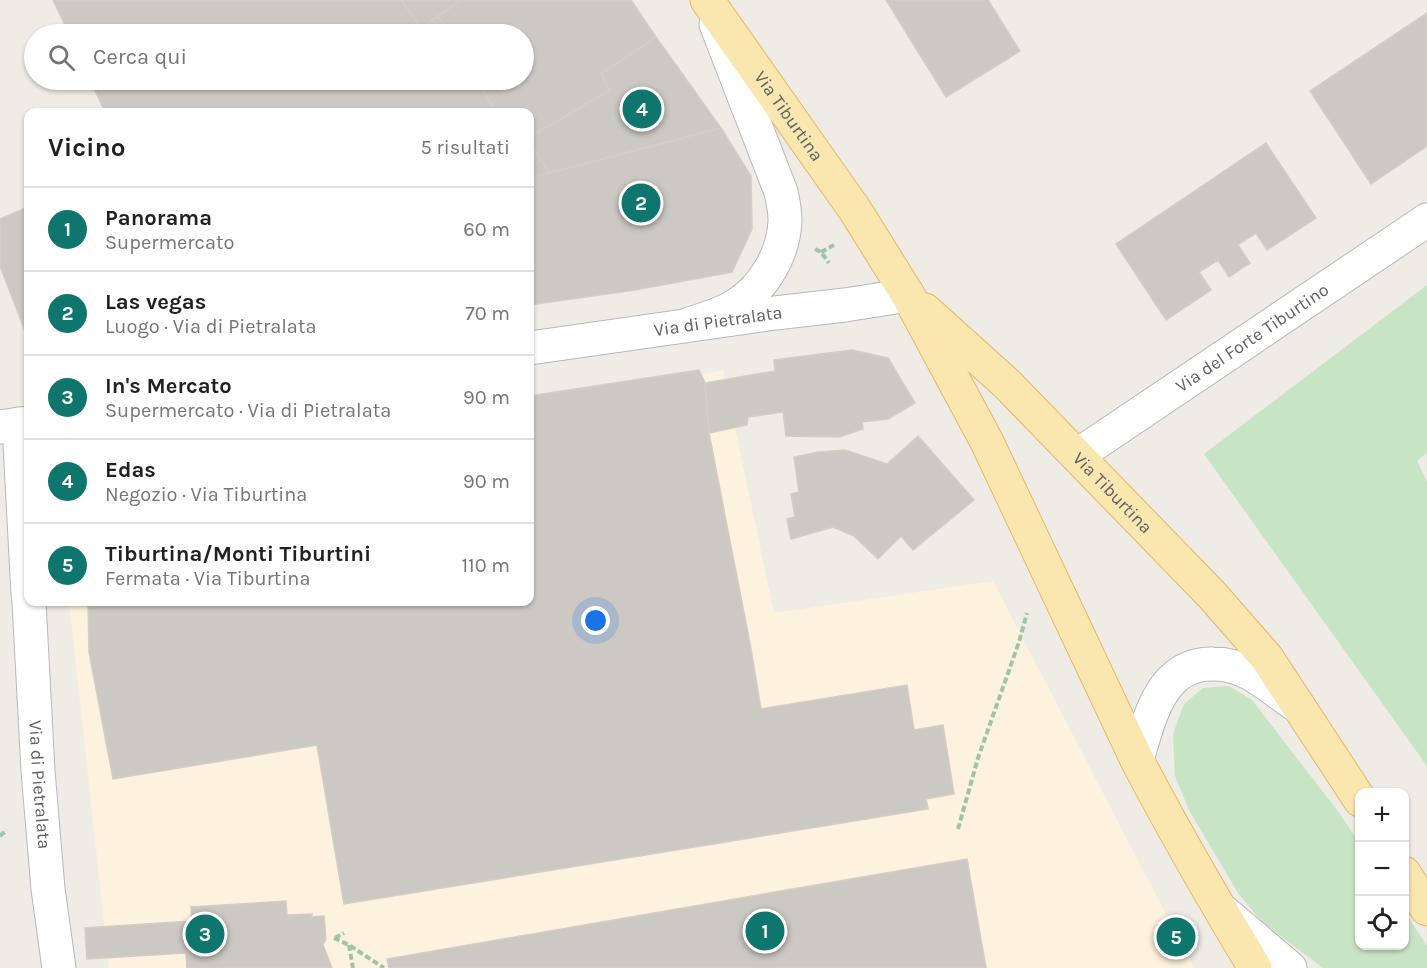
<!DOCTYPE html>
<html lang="it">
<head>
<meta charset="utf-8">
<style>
	:root { --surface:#fff; --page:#f2f2f2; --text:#202124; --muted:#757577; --line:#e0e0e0; --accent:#0f766e }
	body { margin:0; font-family:Karla,sans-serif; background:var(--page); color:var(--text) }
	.controls { position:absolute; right:18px; bottom:18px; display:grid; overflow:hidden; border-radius:12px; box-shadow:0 2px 4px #0004 }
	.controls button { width:54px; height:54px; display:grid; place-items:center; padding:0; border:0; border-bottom:2px solid var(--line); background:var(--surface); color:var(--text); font:30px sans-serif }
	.you { position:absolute; left:596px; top:621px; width:21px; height:21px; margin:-15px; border:4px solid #fff; border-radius:50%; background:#1a73e8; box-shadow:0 0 0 9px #1a73e833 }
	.badge { display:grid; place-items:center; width:39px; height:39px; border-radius:50%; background:var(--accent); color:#fff; font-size:20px; font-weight:700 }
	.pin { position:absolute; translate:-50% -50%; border:3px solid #fff; box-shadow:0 2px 6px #0006 }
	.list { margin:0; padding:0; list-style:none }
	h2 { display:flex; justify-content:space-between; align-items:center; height:78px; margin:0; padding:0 24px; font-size:26px }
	h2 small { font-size:20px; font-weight:400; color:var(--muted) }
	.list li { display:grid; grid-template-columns:39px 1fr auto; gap:18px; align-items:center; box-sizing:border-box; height:84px; padding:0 24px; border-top:2px solid var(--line) }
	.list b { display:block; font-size:22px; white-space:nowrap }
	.list p { margin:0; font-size:20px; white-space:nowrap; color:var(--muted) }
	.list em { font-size:20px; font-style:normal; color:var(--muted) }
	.icon { flex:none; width:33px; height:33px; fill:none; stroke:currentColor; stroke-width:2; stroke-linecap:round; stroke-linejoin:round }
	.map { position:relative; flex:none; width:1427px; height:968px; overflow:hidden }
	.search { position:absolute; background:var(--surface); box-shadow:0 2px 4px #0004; left:24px; top:24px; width:510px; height:66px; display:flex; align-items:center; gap:15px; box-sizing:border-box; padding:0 21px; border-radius:33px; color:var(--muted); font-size:22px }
	.panel { position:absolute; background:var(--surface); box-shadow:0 2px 4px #0004; left:24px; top:108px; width:510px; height:498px; border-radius:12px }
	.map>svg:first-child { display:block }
</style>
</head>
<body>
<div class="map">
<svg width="1427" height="968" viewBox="0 0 1427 968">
	<rect width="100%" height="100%" fill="#eeece5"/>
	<!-- commercial -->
	<path fill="#fcf2dd" d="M723 370 774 613 993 581 1194 968H109L69 602H530V409Z"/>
	<!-- green -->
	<path fill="#c7e4c4" d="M1427 285V453L1417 461 1427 481V766L1204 454Z
		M1229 686 1252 700 1340 814 1359 843 1360 946H1404L1405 912 1427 946V968H1323L1261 921 1238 893 1189 810 1175 776 1173 734 1184 704 1203 688Z"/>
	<!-- building -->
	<path fill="#ccc9c4" stroke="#d3cdc4" stroke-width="1.5" d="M53 0H401L421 28 438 16 450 34H69Z
		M401 0H461L421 28Z
		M461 0H631L656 37 601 74 610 90 530 137V112H496L477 80H524V34H450L438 16Z
		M886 0H988L1020 51 946 97Z
		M1427 13V146L1371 184 1310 91Z
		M656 37 721 128 549 173 530 143V137L610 90 601 74Z
		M90 80H477L496 112H105Z
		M721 128 751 176 752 229 732 272 635 290 530 305V178Z
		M530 143 549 173 530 178Z
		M1266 143 1316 218 1267 250 1256 233 1238 245 1250 263 1229 277 1218 260 1199 272 1211 290 1166 320 1116 244Z
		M28 207V339L0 266V219Z
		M852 350 888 358 915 403 888 419 862 422 863 429 839 437 786 436 783 412 748 417 747 425 709 433 705 383 775 371 774 360Z
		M699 370 705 383 709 433 751 649 761 709 907 685 914 730 943 725 954 794 926 799 928 809 344 904 317 745 113 779 89 652 88 602H530V396Z
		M918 436 974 500 913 550 901 536 878 559 854 536 833 527 791 539 787 519 795 517 791 494 799 492 794 457 818 452 845 450 887 464Z
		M967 859 986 968H389L387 959Z
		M286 901 287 915 312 914 311 917 324 916 326 939 323 945 332 968H187L186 953 87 959 85 928 192 921 191 907Z"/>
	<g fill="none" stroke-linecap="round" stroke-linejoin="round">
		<defs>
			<g id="street">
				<path d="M19 424 28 595"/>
				<path id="s1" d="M1078 455 1427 220"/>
				<path id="s2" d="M29 602 38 771 48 889 59 968"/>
			</g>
			<g id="secondary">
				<path d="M687 325C703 319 721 315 735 306 764 288 784 254 785 220 785 210 783 201 781 192L716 24"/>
				<path id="s3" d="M530 348 775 313 845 305 908 295"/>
				<path d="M0 427 28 423"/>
				<path d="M1137 760C1149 720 1160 662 1214 664 1228 664 1241 668 1253 675 1269 685 1284 697 1299 707"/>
				<path d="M1224 912 1290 968"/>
			</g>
			<g id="primary">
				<path id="s4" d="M707 0 855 210 908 295 987 442 1137 760C1174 831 1214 900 1255 968"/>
				<path id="s5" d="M925 310 1007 384 1212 595 1267 658 1360 800"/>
				<path d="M1404 873 1427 909"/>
			</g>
		</defs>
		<!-- street casing -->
		<use href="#street" stroke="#b6b8bb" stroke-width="35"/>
		<!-- secondary casing -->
		<use href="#secondary" stroke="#b4b8bc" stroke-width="35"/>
		<!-- primary casing -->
		<use href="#primary" stroke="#e8b664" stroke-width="35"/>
		<!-- path -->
		<path stroke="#9ec5a5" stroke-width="4" stroke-dasharray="6 3" stroke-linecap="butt" d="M815 249 821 252 829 263
			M821 252 834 245
			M958 829 978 758 1019 642 1027 613
			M0 836 7 830
			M334 938 349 945 384 968
			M335 938 344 933
			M349 945 353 968"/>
		<!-- street -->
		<use href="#street" stroke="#fff" stroke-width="33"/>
		<!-- secondary -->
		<use href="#secondary" stroke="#fff" stroke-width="33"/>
		<!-- primary -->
		<use href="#primary" stroke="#fae6af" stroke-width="33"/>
	</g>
	<g text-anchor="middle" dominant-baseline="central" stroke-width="6" stroke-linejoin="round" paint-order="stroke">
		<!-- street labels -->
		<g font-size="18" fill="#5d6165" stroke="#fff">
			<text stroke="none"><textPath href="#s4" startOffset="142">Via Tiburtina</textPath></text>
			<text stroke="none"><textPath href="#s3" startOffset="190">Via di Pietralata</textPath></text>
			<text stroke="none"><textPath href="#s1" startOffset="210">Via del Forte Tiburtino</textPath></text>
			<text stroke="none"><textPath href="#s5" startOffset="262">Via Tiburtina</textPath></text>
			<text stroke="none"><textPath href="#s2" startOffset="183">Via di Pietralata</textPath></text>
		</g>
	</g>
</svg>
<div class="controls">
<button>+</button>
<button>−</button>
<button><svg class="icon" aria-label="locate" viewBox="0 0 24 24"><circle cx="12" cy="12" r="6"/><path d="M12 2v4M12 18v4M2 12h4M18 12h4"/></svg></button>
</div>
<div class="you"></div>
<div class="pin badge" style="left:765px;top:931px">1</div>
<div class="pin badge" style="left:641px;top:203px">2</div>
<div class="pin badge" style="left:205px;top:934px">3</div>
<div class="pin badge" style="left:642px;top:109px">4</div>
<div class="pin badge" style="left:1176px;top:937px">5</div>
<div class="search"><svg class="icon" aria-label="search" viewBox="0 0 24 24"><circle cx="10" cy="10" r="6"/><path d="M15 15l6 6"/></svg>Cerca qui</div>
<section class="panel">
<h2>Vicino<small>5 risultati</small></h2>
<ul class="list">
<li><span class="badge">1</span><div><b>Panorama</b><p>Supermercato</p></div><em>60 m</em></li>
<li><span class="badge">2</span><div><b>Las vegas</b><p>Luogo · Via di Pietralata</p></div><em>70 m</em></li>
<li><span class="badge">3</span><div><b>In's Mercato</b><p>Supermercato · Via di Pietralata</p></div><em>90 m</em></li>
<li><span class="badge">4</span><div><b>Edas</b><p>Negozio · Via Tiburtina</p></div><em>90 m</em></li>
<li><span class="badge">5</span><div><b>Tiburtina/Monti Tiburtini</b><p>Fermata · Via Tiburtina</p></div><em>110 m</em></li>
</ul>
</section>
</div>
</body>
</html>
